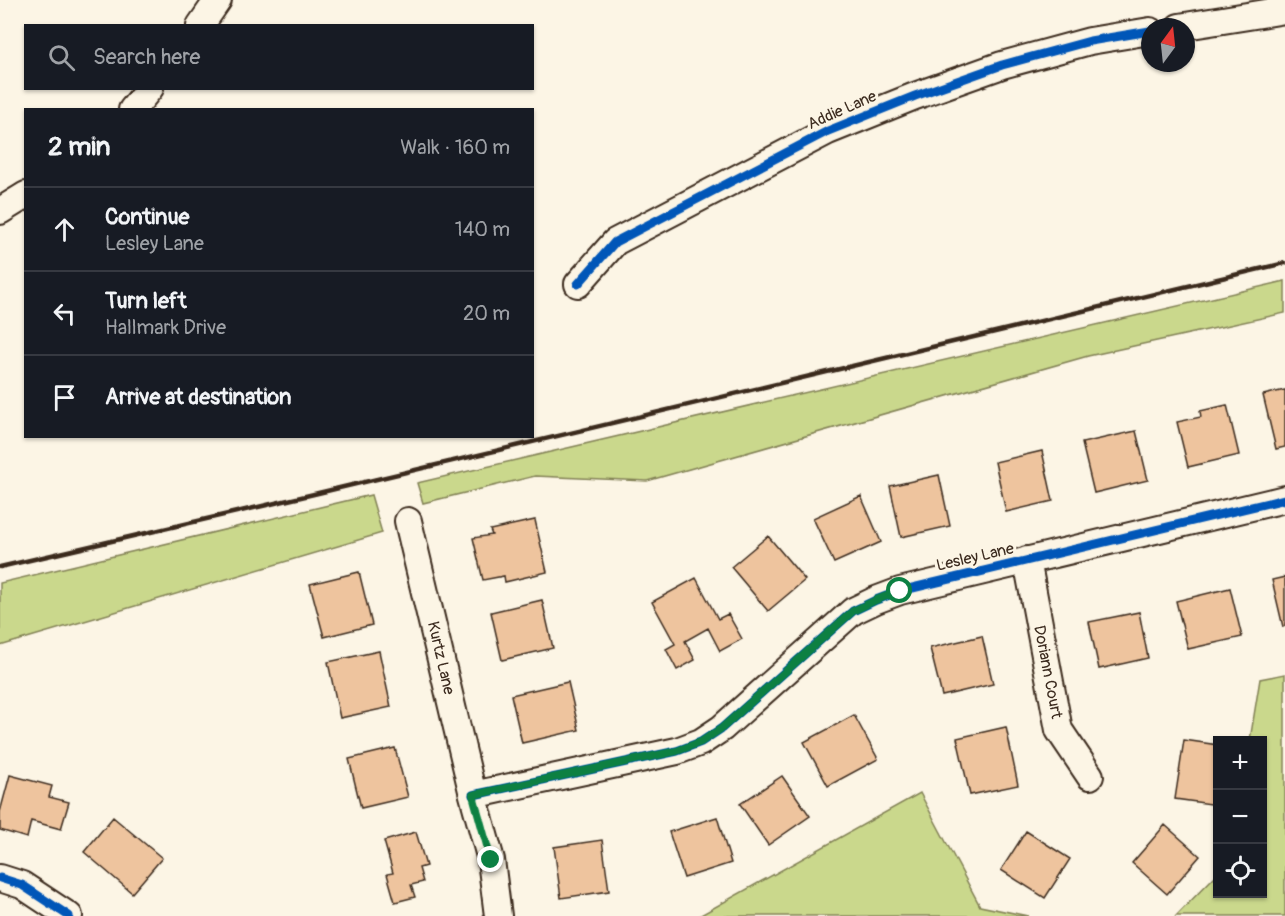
<!DOCTYPE html>
<html lang="en">
<head>
<meta charset="utf-8">
<style>
	:root { --surface:#171b24; --page:#20242c; --text:#f1f3f6; --muted:#9ea1a6; --line:#363941 }
	body { margin:0; font-family:Pangolin,sans-serif; background:var(--page); color:var(--text) }
	.controls { position:absolute; right:18px; bottom:18px; display:grid; overflow:hidden; border-radius:0px; box-shadow:0 2px 4px #0004 }
	.controls button { width:54px; height:54px; display:grid; place-items:center; padding:0; border:0; border-bottom:2px solid var(--line); background:var(--surface); color:var(--text); font:30px sans-serif }
	.compass { position:absolute; left:1141px; top:18px; width:54px; height:54px; border-radius:50%; background:var(--surface); box-shadow:0 2px 4px #0004; rotate:15deg }
	.stop { position:absolute; width:18px; height:18px; margin:-14px; border:4px solid #0b8043; border-radius:50%; background:#fff }
	.stop.end { background:#0b8043; border-color:#fff; box-shadow:0 2px 6px #0008 }
	.list { margin:0; padding:0; list-style:none }
	h2 { display:flex; justify-content:space-between; align-items:center; height:78px; margin:0; padding:0 24px; font-size:26px }
	h2 small { font-size:20px; font-weight:400; color:var(--muted) }
	.list li { display:grid; grid-template-columns:39px 1fr auto; gap:18px; align-items:center; box-sizing:border-box; height:84px; padding:0 24px; border-top:2px solid var(--line) }
	.list b { display:block; font-size:22px; white-space:nowrap }
	.list p { margin:0; font-size:20px; white-space:nowrap; color:var(--muted) }
	.list em { font-size:20px; font-style:normal; color:var(--muted) }
	.icon { flex:none; width:33px; height:33px; fill:none; stroke:currentColor; stroke-width:2; stroke-linecap:round; stroke-linejoin:round }
	.map { position:relative; flex:none; width:1285px; height:916px; overflow:hidden }
	.search { position:absolute; background:var(--surface); box-shadow:0 2px 4px #0004; left:24px; top:24px; width:510px; height:66px; display:flex; align-items:center; gap:15px; box-sizing:border-box; padding:0 21px; border-radius:0px; color:var(--muted); font-size:22px }
	.panel { position:absolute; background:var(--surface); box-shadow:0 2px 4px #0004; left:24px; top:108px; width:510px; height:330px; border-radius:0px }
	.map>svg:first-child { display:block }
</style>
</head>
<body>
<div class="map">
<svg width="1285" height="916" viewBox="0 0 1285 916">
	<rect width="100%" height="100%" fill="#fcf5e5"/>
	<filter id="ink" filterUnits="userSpaceOnUse"><feTurbulence type="fractalNoise" baseFrequency=".0167" numOctaves="2"/><feDisplacementMap in="SourceGraphic" scale="12" xChannelSelector="R" yChannelSelector="G"/><feConvolveMatrix kernelMatrix="1 2 1 2 8 2 1 2 1" color-interpolation-filters="sRGB"/></filter>
	<g filter="url(#ink)">
		<!-- green -->
		<path fill="#cad88c" stroke="#828155" stroke-width="1.5" d="M1285 281V313L1088 356 647 481 535 476 423 503 417 483Z
			M371 495 382 533 0 646V583Z
			M1285 674V916H1176L1217 874 1218 894H1262V740H1250L1260 679Z
			M920 793 980 906 1028 916H699Z"/>
		<!-- building -->
		<path fill="#eec49e" stroke="#3b2a1e" stroke-width="1.5" d="M1285 390V447L1276 449 1263 395Z
			M1227 405 1239 455 1188 467 1177 422 1201 417 1200 411Z
			M1136 431 1148 480 1094 493 1082 443Z
			M1042 451 1053 501 1006 512 995 462Z
			M939 475 950 526 901 537 890 486Z
			M861 496 881 542 834 563 813 518Z
			M535 520 547 572 505 582 504 576 483 580 473 538 492 535 490 530Z
			M768 536 805 580 768 611 731 567Z
			M359 572 372 625 324 637 310 584Z
			M1285 577V626L1283 627 1272 580Z
			M696 578 718 619 728 614 742 639 720 651 708 628 685 641 695 660 677 670 666 649 675 644 652 602Z
			M1230 588 1242 637 1188 649 1176 601Z
			M542 600 553 648 502 660 491 612Z
			M1139 612 1148 658 1099 669 1089 622Z
			M982 636 993 684 942 696 930 648Z
			M379 651 391 707 340 718 328 662Z
			M568 682 579 730 522 743 511 695Z
			M854 715 878 759 828 786 804 742Z
			M1006 727 1018 785 970 795 957 738Z
			M1184 740 1218 745V805L1175 799Z
			M395 748 408 797 361 808 349 759Z
			M10 775 52 786 49 797 69 802 61 829 31 821 27 838 0 830V812Z
			M782 776 810 816 768 845 740 804Z
			M113 817 162 858 132 893 84 852Z
			M717 817 731 863 684 878 669 832Z
			M1165 825 1200 856 1167 894 1132 863Z
			M1026 831 1070 859 1045 898 1001 870Z
			M416 832 426 866 419 868 423 882 411 885 415 897 395 902 387 874 393 873 384 841Z
			M602 840 609 891 561 898 554 847Z"/>
		<g fill="none" stroke-linecap="round" stroke-linejoin="round">
			<defs>
				<path id="minor" d="M200 26 218 0
					M1179 27 1285 10
					M132 110 150 88
					M0 211 26 195
					M578 284 615 242 828 131 915 96 1002 65 1090 41 1150 31
					M408 521 473 795 491 860 498 916
					M1027 560 1059 730 1090 776
					M473 795 677 751 701 742 722 728 853 611 876 600 900 591 1285 499
					M0 878 22 885 69 916"/>
			</defs>
			<!-- minor casing -->
			<use href="#minor" stroke="#3b2a1e" stroke-width="30"/>
			<!-- minor -->
			<use href="#minor" stroke="#fcf5e5" stroke-width="26"/>
			<!-- rail -->
			<path stroke="#3b2a1e" stroke-width="4.5" d="M0 567 314 494 1285 263"/>
			<defs>
				<path id="cycleway" d="M578 284 615 242 828 131 915 96 1002 65 1090 41 1150 31
					M473 795 677 751 701 742 722 728 853 611 876 600 900 591 1285 499
					M0 878 22 885 69 916"/>
			</defs>
			<!-- cycleway casing -->
			<use href="#cycleway" stroke="#fcf5e5" stroke-width="13"/>
			<!-- cycleway -->
			<use href="#cycleway" stroke="#0057b8" stroke-width="9"/>
		</g>
	</g>
	<g fill="none" stroke-linecap="round" stroke-linejoin="round" filter="url(#ink)">
		<!-- route -->
		<path stroke="#0b8043" stroke-width="8" d="M491 860 473 795 677 751 701 742 722 728 853 611 876 600 900 591"/>
	</g>
	<g text-anchor="middle" dominant-baseline="central" stroke-width="6" stroke-linejoin="round" paint-order="stroke">
		<!-- street labels -->
		<g font-size="16" fill="#3b2a1e" stroke="#fcf5e5">
			<text transform="translate(842 110) rotate(-24)">Addie Lane</text>
			<text transform="translate(975 557) rotate(-13)">Lesley Lane</text>
			<text transform="translate(441 658) rotate(77)">Kurtz Lane</text>
			<text transform="translate(1048 672) rotate(79)">Doriann Court</text>
		</g>
	</g>
</svg>
<div class="controls">
<button>+</button>
<button>−</button>
<button><svg class="icon" aria-label="locate" viewBox="0 0 24 24"><circle cx="12" cy="12" r="6"/><path d="M12 2v4M12 18v4M2 12h4M18 12h4"/></svg></button>
</div>
<svg class="compass" viewBox="-18 -18 36 36"><path d="M0-13l5 13h-10z" fill="#e53935"/><path d="M0 13l5-13h-10z" fill="#9ea1a6"/></svg>
<div class="stop" style="left:900px;top:591px"></div>
<div class="stop end" style="left:491px;top:860px"></div>
<div class="search"><svg class="icon" aria-label="search" viewBox="0 0 24 24"><circle cx="10" cy="10" r="6"/><path d="M15 15l6 6"/></svg>Search here</div>
<section class="panel">
<h2>2 min<small>Walk · 160 m</small></h2>
<ul class="list">
<li><svg class="icon" aria-label="ahead" viewBox="0 0 24 24"><path d="M12 20V5M6 11l6-6 6 6"/></svg><div><b>Continue</b><p>Lesley Lane</p></div><em>140 m</em></li>
<li><svg class="icon" aria-label="left" viewBox="0 0 24 24"><path d="M17 20v-9H6M10 6l-5 5 5 5"/></svg><div><b>Turn left</b><p>Hallmark Drive</p></div><em>20 m</em></li>
<li><svg class="icon" aria-label="arrive" viewBox="0 0 24 24"><path d="M6 21V4h12l-3 4 3 4H6"/></svg><div><b>Arrive at destination</b></div></li>
</ul>
</section>
</div>
</body>
</html>
